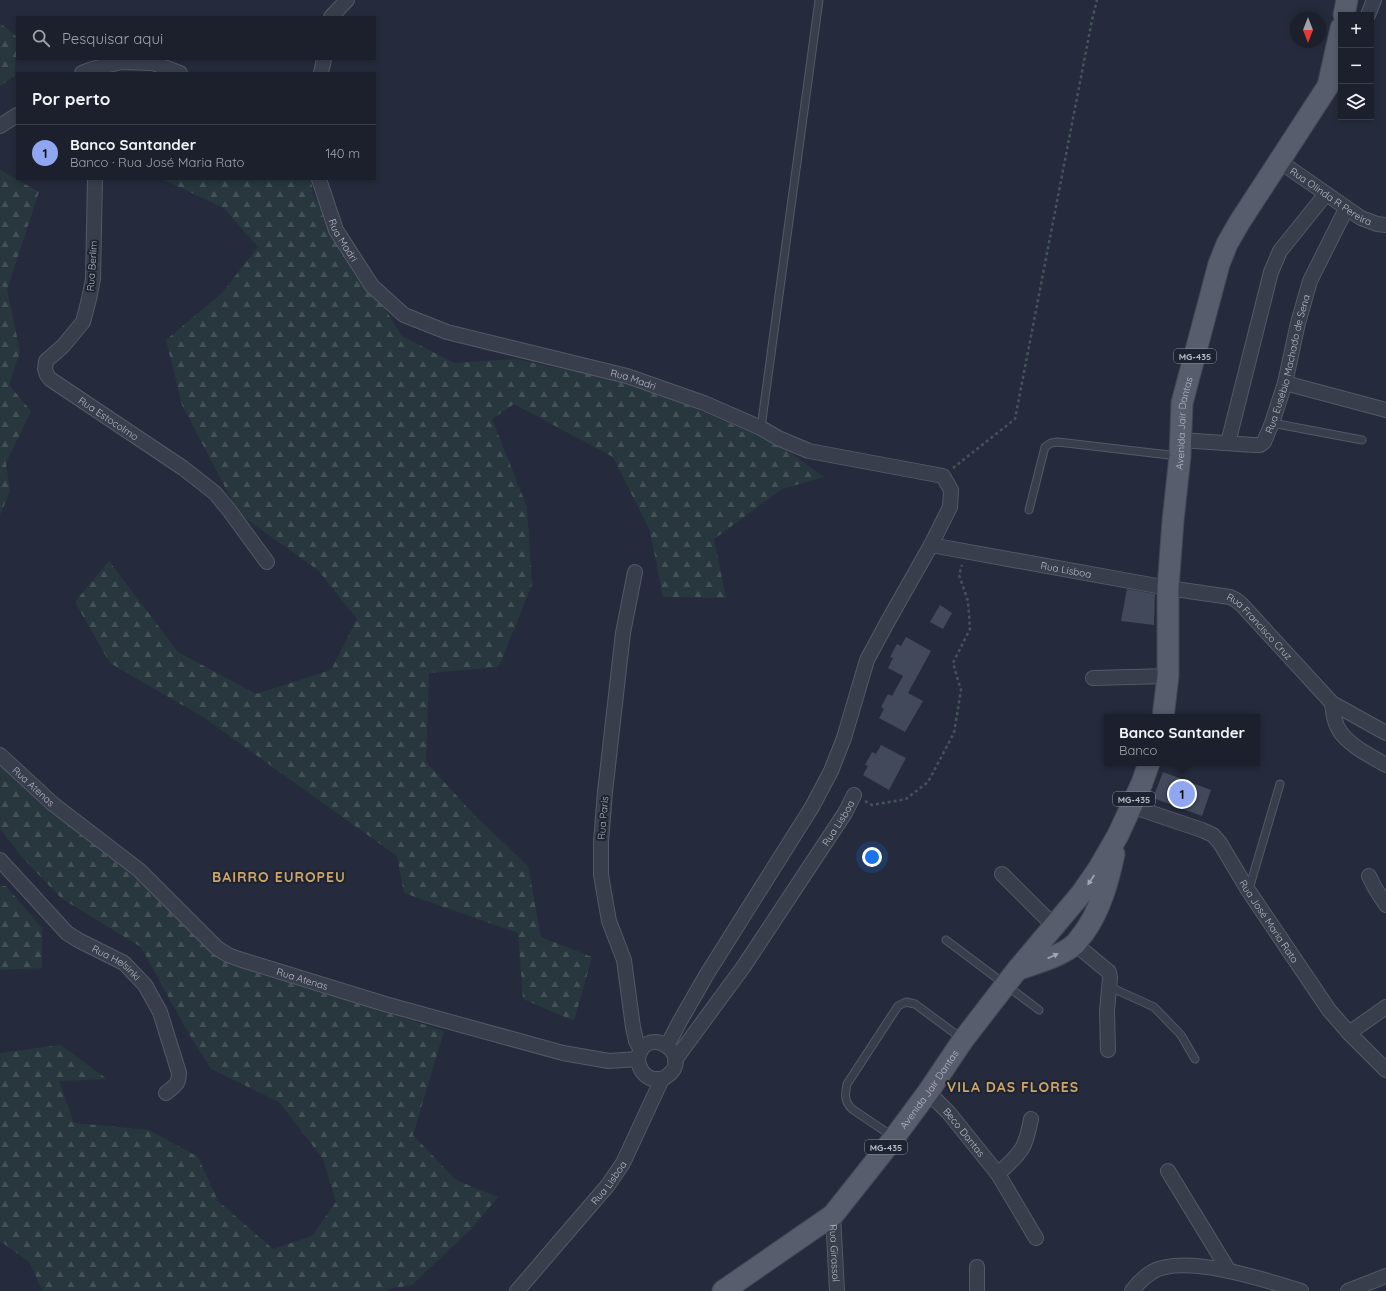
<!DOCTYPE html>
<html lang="pt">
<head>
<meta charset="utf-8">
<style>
	:root { --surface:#1c202d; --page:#292d39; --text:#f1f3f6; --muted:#a0a3aa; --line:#3a3e49; --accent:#90a6f1 }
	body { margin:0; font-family:Quicksand,sans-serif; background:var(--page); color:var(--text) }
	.controls { position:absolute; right:12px; top:12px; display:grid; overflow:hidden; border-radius:0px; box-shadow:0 2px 6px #0003 }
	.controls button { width:36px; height:36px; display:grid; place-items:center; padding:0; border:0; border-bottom:1px solid var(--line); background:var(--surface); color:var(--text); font:20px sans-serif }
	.compass { position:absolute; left:1290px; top:12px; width:36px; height:36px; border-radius:50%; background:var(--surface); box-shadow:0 2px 6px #0003; rotate:180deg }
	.you { position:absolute; left:872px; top:857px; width:14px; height:14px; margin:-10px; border:3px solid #fff; border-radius:50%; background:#1a73e8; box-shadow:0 0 0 6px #1a73e833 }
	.badge { display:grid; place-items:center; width:26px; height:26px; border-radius:50%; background:var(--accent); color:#111; font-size:13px; font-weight:700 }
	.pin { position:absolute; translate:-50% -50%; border:2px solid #fff; box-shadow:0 1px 4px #0006 }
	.popup { position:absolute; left:1104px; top:714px; width:156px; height:52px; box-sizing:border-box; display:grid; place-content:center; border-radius:0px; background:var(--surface); filter:drop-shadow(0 1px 3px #0005); font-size:13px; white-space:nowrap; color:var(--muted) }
	.popup b { font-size:15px; color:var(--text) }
	.popup::after { content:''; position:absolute; left:50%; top:100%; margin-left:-8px; border:8px solid transparent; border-top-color:var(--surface) }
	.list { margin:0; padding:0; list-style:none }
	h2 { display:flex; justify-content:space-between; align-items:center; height:52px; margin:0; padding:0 16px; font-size:17px }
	h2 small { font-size:13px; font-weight:400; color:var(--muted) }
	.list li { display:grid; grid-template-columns:26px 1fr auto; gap:12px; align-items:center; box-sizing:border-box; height:56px; padding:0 16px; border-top:1px solid var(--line) }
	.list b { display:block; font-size:15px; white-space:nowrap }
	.list p { margin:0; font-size:13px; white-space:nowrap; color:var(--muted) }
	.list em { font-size:13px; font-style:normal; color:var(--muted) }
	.icon { flex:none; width:22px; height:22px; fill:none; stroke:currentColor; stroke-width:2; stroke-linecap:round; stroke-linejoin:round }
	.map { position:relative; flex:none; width:1386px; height:1291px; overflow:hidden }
	.search { position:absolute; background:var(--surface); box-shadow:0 2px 6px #0003; left:16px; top:16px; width:360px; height:44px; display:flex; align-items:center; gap:10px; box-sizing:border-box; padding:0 14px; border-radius:0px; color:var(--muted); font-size:15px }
	.panel { position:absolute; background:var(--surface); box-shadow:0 2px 6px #0003; left:16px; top:72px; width:360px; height:108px; border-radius:0px }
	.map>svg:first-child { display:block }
</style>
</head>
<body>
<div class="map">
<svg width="1386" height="1291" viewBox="0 0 1386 1291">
	<defs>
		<pattern id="forest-firs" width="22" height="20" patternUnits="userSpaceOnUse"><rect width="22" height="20" fill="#27373d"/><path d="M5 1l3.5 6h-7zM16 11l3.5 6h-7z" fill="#445258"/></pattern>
	</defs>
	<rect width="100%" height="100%" fill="#252b3c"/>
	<!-- forest -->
	<path fill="url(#forest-firs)" d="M0 23 17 37V49L14 76 0 86Z
		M0 170 39 192 7 290 20 351 9 385 31 411 6 463 10 491 0 515Z
		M162 179H311L313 194 402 336 454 363 516 359 638 385 777 443 824 477 782 489 714 539 726 598 663 597 650 531 613 457 514 404 492 419 527 507 532 584 499 667 429 673 426 762 475 816 528 866 541 937 592 957 574 1021 523 999 518 933 404 893 397 856 203 717 110 663 75 602 109 561 178 652 256 694 331 670 357 619 318 570 239 514 182 405 166 340 222 293 258 247 224 208Z
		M0 756 59 806 152 872 239 965 444 1031 413 1135 456 1180 498 1197 471 1229 412 1285 389 1289 387 1291H43L29 1262 0 1241V1053L61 1045 107 1079 59 1081 74 1123 149 1130 198 1157 218 1201 273 1249 312 1236 336 1202 323 1159 279 1102 211 1069 186 1029 141 947 61 898 21 856 0 829Z
		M0 886H6L42 928V968L0 970Z"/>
	<!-- building -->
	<path fill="#42495b" d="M1127 589 1155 594 1154 625 1121 621Z
		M940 605 952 613 943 629 930 622Z
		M906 637 931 651 908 693 923 701 905 732 879 718 884 709 881 707 888 694 892 696 903 676 888 668 893 658 890 657 897 644 901 646Z
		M881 745 906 758 889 790 863 775 868 766 865 765 872 752 876 754Z
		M1163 772 1211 790 1202 816 1153 798Z"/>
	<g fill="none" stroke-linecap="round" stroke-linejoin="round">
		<defs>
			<path id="lane" d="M1272 423 1362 440
				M761 428 819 0
				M1029 510 1045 447 1051 443 1058 442 1178 456
				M1249 889 1280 784
				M946 940 1039 1010
				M1110 987 1154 1007 1181 1035 1195 1059
				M892 1136 852 1109C844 1101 845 1095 847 1084L898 1006 906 1002 915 1004 961 1038"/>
			<g id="street">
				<path d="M1368 15 1374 0"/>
				<path d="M331 17 347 0"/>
				<path d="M82 73 92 69 121 62 153 63 180 73"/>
				<path d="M321 73 324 59"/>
				<path d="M0 126 17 115"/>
				<path id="s1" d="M1279 161 1361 218 1377 224 1386 225"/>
				<path id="s2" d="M95 179 93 279 89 299 83 322 63 346 46 361 45 369 47 375 50 379 183 468 215 493 229 510 267 562"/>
				<path id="s3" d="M319 179 336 230 372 286 404 315 447 332 627 376 704 403 761 428 778 438 809 451 943 476 951 490 950 507 931 545"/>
				<path d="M1285 383 1386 410"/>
				<path id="s4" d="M1180 440 1254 445H1260L1264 442 1272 423 1285 383 1298 323 1310 281 1346 209"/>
				<path d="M1228 443 1271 272 1280 251 1325 195"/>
				<path d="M635 572 623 633 605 792 601 842V875L609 921 624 960 633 1027 636 1041 641 1050"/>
				<path d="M1093 678 1168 676"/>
				<path d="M1332 703C1333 712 1334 722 1339 730 1348 745 1371 756 1386 765"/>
				<path id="s5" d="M0 755 53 804 139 870 217 948 228 955 242 960 385 1004 563 1053 609 1061 638 1059"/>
				<path id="s6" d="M1131 806 1202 830 1213 835 1220 843 1248 890 1329 1010 1349 1033 1386 1070"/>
				<path id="s7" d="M0 860 67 933 78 940 124 963 145 985 160 1012 179 1073C179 1085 174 1086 166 1093"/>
				<path d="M1002 874 1055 927"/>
				<path d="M1369 876 1375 888 1386 905"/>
				<path d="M1075 944 1109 972 1110 978 1107 1011 1108 1050"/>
				<path d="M1349 1033 1386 1007"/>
				<path id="s8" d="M667 1046 680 1021 707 974 812 807 831 771 844 738 867 660 888 621 931 545 1168 588 1230 597 1236 600 1242 605 1332 703 1386 733"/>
				<path id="s9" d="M675 1060 744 966 845 813 854 795"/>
				<path id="s10" d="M928 1092 949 1113 998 1174 1036 1238"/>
				<path d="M1168 1171 1229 1271"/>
				<path d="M998 1174C1021 1152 1025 1151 1031 1119"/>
				<path id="s11" d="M833 1215 837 1291"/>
				<path id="s12" d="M517 1291 608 1185 623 1163 662 1079C699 1060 651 1023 639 1054 636 1064 642 1076 653 1079 655 1079 659 1079 662 1079"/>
				<path d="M977 1291V1267"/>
				<path d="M1132 1291C1137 1284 1144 1277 1152 1272 1184 1253 1266 1280 1301 1291"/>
				<path d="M1348 1291 1386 1276"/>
			</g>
			<g id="primary">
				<path d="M1344 15 1347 0"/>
				<path id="s13" d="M1163 717 1168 676V588L1173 521 1180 456 1182 403 1219 264 1227 244 1239 223 1328 86 1341 28"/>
				<path d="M1019 969C1036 963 1062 956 1075 944 1078 941 1080 937 1083 934 1100 911 1108 882 1114 854"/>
				<path id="s14" d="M723 1291 833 1215 894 1138 928 1092 963 1040 1017 970 1081 894 1099 868 1118 835 1142 783 1149 763"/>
			</g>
		</defs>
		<!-- lane casing -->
		<use href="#lane" stroke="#545967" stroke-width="9"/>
		<!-- street casing -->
		<use href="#street" stroke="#545967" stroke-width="16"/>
		<!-- primary casing -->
		<use href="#primary" stroke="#424755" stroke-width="23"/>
		<!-- path -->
		<path stroke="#45545a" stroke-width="2.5" stroke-dasharray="3 3" stroke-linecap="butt" d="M953 468 1015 419 1092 20 1097 0
			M865 801 872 805 906 799 928 782 954 733 961 690 953 663 970 629 968 601 959 575 962 565"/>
		<!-- lane -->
		<use href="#lane" stroke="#393e4c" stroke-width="7"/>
		<!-- street -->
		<use href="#street" stroke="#393e4c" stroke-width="14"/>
		<!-- primary -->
		<use href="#primary" stroke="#575d6c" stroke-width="21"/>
	</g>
	<!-- one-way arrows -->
	<defs><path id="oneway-solid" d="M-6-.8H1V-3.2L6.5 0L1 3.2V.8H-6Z"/></defs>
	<g fill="#a2a7b5">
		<use href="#oneway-solid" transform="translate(1091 880) rotate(124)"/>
		<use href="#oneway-solid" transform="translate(1053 956) rotate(-25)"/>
	</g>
	<g text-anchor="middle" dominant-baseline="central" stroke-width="4" stroke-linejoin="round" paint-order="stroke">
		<!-- shield labels -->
		<g fill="#1e2331" stroke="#888c9a" stroke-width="1">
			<rect x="1174" y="349" width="42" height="14" rx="3"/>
			<rect x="1113" y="792" width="42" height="14" rx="3"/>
			<rect x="865" y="1140" width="42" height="14" rx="3"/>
		</g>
		<g font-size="9" font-weight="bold" fill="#b5b9c7">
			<text x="1195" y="356">MG-435</text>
			<text x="1134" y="799">MG-435</text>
			<text x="886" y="1147">MG-435</text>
		</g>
		<!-- street labels -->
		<g font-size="10" fill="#b5b9c7" stroke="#1e2331">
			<text stroke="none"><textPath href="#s1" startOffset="63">Rua Olinda R Pereira</textPath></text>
			<text stroke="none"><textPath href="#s3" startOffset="66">Rua Madri</textPath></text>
			<text transform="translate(92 266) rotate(-86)">Rua Berlim</text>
			<text stroke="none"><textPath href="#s4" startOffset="167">Rua Eusébio Machado de Sena</textPath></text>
			<text stroke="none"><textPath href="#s3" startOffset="402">Rua Madri</textPath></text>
			<text stroke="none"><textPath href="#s2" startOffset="288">Rua Estocolmo</textPath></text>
			<text stroke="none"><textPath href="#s13" startOffset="295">Avenida Jair Dantas</textPath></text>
			<text stroke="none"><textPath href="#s8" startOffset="706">Rua Lisboa</textPath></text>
			<text stroke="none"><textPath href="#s8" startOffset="914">Rua Francisco Cruz</textPath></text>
			<text stroke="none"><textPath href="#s5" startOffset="46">Rua Atenas</textPath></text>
			<text transform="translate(603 818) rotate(-85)">Rua Paris</text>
			<text stroke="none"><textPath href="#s9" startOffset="288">Rua Lisboa</textPath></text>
			<text stroke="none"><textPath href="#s6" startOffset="190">Rua José Maria Rato</textPath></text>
			<text stroke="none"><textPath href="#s7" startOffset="157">Rua Helsinki</textPath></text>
			<text stroke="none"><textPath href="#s5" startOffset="382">Rua Atenas</textPath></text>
			<text stroke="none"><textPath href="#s14" startOffset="292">Avenida Jair Dantas</textPath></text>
			<text stroke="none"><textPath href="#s10" startOffset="54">Beco Dantas</textPath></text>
			<text stroke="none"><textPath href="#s12" startOffset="142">Rua Lisboa</textPath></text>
			<text stroke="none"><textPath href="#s11" startOffset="38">Rua Girassol</textPath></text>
		</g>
		<!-- district labels -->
		<g font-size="14" font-weight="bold" letter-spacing="1" fill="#cda56a" stroke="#1e2331">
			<text x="279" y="877">BAIRRO EUROPEU</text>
			<text x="1013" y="1087">VILA DAS FLORES</text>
		</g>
	</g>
</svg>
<div class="controls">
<button>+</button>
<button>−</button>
<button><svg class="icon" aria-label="layers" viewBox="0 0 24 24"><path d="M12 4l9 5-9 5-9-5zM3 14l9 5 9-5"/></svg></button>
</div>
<svg class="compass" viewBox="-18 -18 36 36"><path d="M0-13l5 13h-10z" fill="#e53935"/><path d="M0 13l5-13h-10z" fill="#a0a3aa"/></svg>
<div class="you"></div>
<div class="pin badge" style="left:1182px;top:794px">1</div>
<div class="popup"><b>Banco Santander</b>Banco</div>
<div class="search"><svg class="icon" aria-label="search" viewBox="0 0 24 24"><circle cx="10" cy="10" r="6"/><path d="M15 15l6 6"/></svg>Pesquisar aqui</div>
<section class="panel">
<h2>Por perto<small></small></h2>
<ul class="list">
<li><span class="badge">1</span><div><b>Banco Santander</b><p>Banco · Rua José Maria Rato</p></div><em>140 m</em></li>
</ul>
</section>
</div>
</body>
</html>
